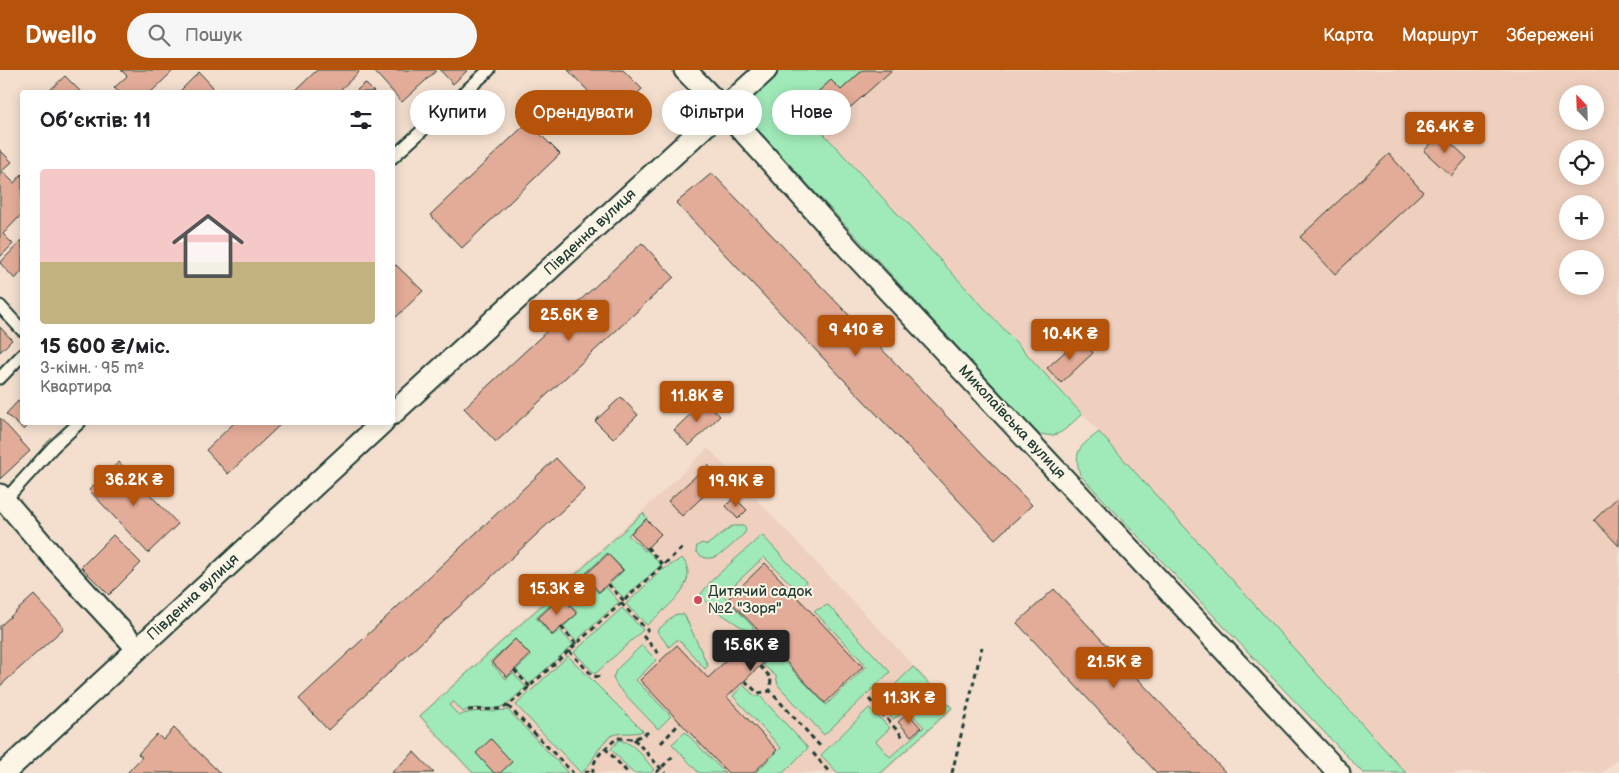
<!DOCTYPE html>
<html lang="uk">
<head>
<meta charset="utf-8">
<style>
	body { margin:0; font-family:"Balsamiq Sans",sans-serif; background:#f6f6f6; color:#202124; height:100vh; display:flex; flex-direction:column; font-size:19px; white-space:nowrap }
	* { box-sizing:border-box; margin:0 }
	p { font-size:16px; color:#757577 }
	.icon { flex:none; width:28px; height:28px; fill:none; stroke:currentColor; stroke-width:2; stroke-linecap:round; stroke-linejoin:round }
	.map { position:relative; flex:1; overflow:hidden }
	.details { position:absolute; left:20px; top:20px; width:375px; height:335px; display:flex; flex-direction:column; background:#fff; border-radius:5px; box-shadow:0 2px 12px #0003 }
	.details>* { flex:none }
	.top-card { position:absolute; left:410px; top:20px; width:475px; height:45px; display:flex; gap:10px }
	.needle { width:32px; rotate:337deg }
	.fabs { position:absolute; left:1559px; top:15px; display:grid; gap:10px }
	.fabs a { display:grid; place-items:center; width:45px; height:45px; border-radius:50%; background:#fff; box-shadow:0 2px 12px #0003; font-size:25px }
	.price { position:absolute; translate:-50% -42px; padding:0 11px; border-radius:5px; background:#b45309; color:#fff; font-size:16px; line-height:32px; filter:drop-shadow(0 1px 2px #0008) }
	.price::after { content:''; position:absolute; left:50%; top:30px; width:15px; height:11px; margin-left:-8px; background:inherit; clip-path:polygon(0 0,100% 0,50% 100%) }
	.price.on { background:#222; color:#fff }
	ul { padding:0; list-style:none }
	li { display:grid; align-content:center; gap:10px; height:265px; padding:0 20px }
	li+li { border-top:1px solid #e0e0e0 }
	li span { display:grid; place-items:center; height:155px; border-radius:5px; color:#555 }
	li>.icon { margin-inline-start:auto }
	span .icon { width:90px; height:90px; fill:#fffc; stroke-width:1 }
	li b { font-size:21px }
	h2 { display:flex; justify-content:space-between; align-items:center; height:60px; padding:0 20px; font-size:21px }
	.chip { padding:0 18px; border-radius:22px; background:#fff; box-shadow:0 2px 12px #0003; font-size:18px; line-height:45px }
	.chip.on { background:#b45309; color:#fff }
	header { display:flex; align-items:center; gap:30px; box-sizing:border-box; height:70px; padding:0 25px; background:#b45309; color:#fff }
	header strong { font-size:24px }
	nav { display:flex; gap:28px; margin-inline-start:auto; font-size:18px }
	.search { width:350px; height:45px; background:#f6f6f6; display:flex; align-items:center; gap:12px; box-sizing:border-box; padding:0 18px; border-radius:28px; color:#757577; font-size:19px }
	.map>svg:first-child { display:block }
	.built { fill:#efd0be; fill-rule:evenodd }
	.green { fill:#a0eab9; stroke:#609476 }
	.building { fill:#e3ac98; stroke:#1f3d34 }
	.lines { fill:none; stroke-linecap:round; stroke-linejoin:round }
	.lane-casing { stroke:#1f3d34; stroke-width:15 }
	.street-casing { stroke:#1f3d34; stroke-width:25 }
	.path { stroke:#1f3d34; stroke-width:3; stroke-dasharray:5 4; stroke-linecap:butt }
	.lane { stroke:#fcf5e5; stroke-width:11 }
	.street { stroke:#fcf5e5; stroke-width:21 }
	.poi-dot { fill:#d1495b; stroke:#fcf5e5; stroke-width:2 }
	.labels { text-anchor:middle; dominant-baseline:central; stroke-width:4; stroke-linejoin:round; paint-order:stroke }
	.street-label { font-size:15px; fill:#1f3d34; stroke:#fcf5e5 }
	.poi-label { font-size:15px; fill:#1f3d34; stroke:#fcf5e5; text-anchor:start }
</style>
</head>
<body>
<header>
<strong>Dwello</strong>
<div class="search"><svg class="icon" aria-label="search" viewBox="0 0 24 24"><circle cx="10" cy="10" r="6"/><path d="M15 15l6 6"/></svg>Пошук</div>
<nav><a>Карта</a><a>Маршрут</a><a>Збережені</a></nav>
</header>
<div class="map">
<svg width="1619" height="703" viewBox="0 0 1619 703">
	<rect width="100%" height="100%" fill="#f4dfce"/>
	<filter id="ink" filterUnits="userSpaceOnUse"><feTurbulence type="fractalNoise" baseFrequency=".02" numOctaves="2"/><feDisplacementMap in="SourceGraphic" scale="10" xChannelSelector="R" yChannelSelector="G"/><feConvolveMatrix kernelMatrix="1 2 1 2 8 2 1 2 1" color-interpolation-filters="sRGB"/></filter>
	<g filter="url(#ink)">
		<g class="built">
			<path d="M892 0H1619V688L1602 703H1406L1093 355 823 62ZM1568 24H1595V51H1568ZM1568 79H1595V106H1568ZM1568 134H1595V161H1568ZM1568 189H1595V216H1568Z"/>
			<path d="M708 378 954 638 884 703H471L418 646 656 428Z"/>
		</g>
		<g class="green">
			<path d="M773 0H863L841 20 831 10 800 38 1082 344C1066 358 1057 373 1035 361L744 45 741 37 742 28Z"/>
			<path d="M1099 362 1406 703H1363L1080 405C1073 379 1080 377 1099 362Z"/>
			<path d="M643 443 647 448 628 465 645 481 647 480 661 495 624 528 610 514 624 500 607 483 583 506 598 523 606 517 619 532 576 571 563 557 578 543 562 525 536 548 552 566 560 560 573 575 529 614 516 600 531 586 515 569 490 592 506 609 513 603 526 617C519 623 510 633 501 637 489 642 474 634 463 642L454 632 449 635 459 646C470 639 494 642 508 640L568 703H473L420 646Z"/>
			<path d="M732 456H744L746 460 744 464C732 474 711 501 696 481L697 476 702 473 707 475Z"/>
			<path d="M762 465 806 512 800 523 764 487 723 525 754 558 749 562C738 554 703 535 701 524L712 510Z"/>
			<path d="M682 488C703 513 663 540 647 555L626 534 661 501Z"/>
			<path d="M828 535 890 602 824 665 778 615 776 606 763 595 776 583 826 635 867 596 814 541Z"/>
			<path d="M622 538 643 560 595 604 574 582Z"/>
			<path d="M677 544H684L708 596 705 599 678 569 669 577 657 561 673 546Z"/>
			<path d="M642 575 656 590 636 610 671 646 658 659 618 617 613 608 616 600Z"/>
			<path d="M568 586 643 661C633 665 620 661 611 666 597 675 594 694 581 703L516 635Z"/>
			<path d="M913 597 952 638 881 703H838L821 685 869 638 890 658 876 671 890 687 924 657 908 640 893 649 877 632Z"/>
			<path d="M743 615 755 626H760L808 678 783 703H755L781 678 733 626Z"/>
			<path d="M685 662 725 703H699L672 674Z"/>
			<path d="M619 670C635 673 644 688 654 700L650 703H633L611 679Z"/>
		</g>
		<g class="building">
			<path d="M121 0H174L151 22H119L114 18 127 6Z"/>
			<path d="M317 0H357L359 2 341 19 345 22H294Z"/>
			<path d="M376 0H435L436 1 402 32 374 1Z"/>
			<path d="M440 0H468L453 14Z"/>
			<path d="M568 0H623L642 19 613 47Z"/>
			<path d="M863 0H892L823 62 800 38 831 10 841 20Z"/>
			<path d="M199 2 213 17 207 22H179Z"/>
			<path d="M65 6 81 22H48Z"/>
			<path d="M365 13 374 22H355Z"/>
			<path d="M528 52 560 84 462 178 430 145Z"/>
			<path d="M1440 63 1467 88 1451 106 1424 81Z"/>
			<path d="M0 80 12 92 2 101 14 113 22 104V144L3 164 13 174 0 187Z"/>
			<path d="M1389 84 1423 122 1335 204 1300 167Z"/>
			<path d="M712 103 1032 435 995 469 676 133Z"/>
			<path d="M22 170V201L15 209 0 193Z"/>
			<path d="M642 173 674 207 496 372 464 338Z"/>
			<path d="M396 195 423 221 392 251V198Z"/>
			<path d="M0 257 12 270 0 282Z"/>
			<path d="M1080 268 1093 283 1061 313 1047 298Z"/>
			<path d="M621 327 638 345 613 369 595 351Z"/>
			<path d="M705 330 720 346 689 376 674 360Z"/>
			<path d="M18 331 22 336V352H31L24 360 6 344Z"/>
			<path d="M0 348 30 381 0 409Z"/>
			<path d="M235 352H283L228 404 206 380Z"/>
			<path d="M556 388 585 419 328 660 299 629Z"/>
			<path d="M119 392 178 454 148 483 89 420Z"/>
			<path d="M708 395 721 410 682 446 668 431Z"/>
			<path d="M1619 426V476L1594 450Z"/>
			<path d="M734 427 747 440 738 449 726 436Z"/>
			<path d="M646 449 661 464 646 479 631 463Z"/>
			<path d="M113 465 141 493 109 525 81 497Z"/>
			<path d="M608 484 623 500 599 522 584 506Z"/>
			<path d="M765 493 863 597 825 633 776 581 727 627 777 680 753 703H728L640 610 677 575 708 608 758 560 728 529Z"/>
			<path d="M1054 519 1226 703H1157L1017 553Z"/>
			<path d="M34 525 64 558 0 616V556Z"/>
			<path d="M562 526 577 544 552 565 538 548Z"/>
			<path d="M515 569 530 585 507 607 492 592Z"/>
			<path d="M908 643 921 658 911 666 898 652Z"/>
			<path d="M174 658 220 703H127L142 687 138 684 157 664 163 670Z"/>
			<path d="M491 669 512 692 500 703H494L476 683Z"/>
			<path d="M414 682 434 703H391Z"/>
		</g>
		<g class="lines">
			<defs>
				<g id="lane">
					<path d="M392 88 489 0"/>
					<path d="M0 236 22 260"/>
					<path d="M0 308 22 285"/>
					<path d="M5 430 53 377 80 352"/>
				</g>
				<g id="street">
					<path d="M685 0 724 40 851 181 1339 703"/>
					<path d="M392 344 766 0"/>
					<path d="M0 425 54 488 137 578"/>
					<path d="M4 703 383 352"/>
				</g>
			</defs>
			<use href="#lane" class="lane-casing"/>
			<use href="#street" class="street-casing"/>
			<g class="path">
				<path d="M647 477 663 495"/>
				<path d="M608 514 624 531"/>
				<path d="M621 533 648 561"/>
				<path d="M561 557 576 574"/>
				<path d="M643 566 661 586"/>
				<path d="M569 581 593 606 601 607"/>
				<path d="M760 596 771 608 770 621"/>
				<path d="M514 600 530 617"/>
				<path d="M745 611 758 623 770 621 820 676"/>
				<path d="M869 629 903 667"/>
				<path d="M508 636 573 703"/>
				<path d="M468 640 498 639 508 636 683 477"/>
				<path d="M634 669 665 703"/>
				<path d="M661 673 680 653"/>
				<path d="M605 678 628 703"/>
				<path d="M813 683 830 703"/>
				<path d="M585 703 592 699"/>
				<path d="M593 703C591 688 607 677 617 668L634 669 651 661"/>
				<path d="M656 703 673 686"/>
				<path d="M952 703 982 577"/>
			</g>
			<use href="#lane" class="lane"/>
			<use href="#street" class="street"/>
		</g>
	</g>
	<circle class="poi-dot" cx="698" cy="530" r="5"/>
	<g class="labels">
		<g class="street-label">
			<text transform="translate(590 162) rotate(-43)">Південна вулиця</text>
			<text transform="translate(1012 352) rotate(47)">Миколаївська вулиця</text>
			<text transform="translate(193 527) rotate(-43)">Південна вулиця</text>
		</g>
		<g class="poi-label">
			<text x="708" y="521">Дитячий садок<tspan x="708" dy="17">№2 "Зоря"</tspan></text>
		</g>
	</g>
</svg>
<div class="fabs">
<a><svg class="needle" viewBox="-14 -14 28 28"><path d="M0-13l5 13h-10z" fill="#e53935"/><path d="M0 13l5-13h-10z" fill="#757577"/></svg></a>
<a><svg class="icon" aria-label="locate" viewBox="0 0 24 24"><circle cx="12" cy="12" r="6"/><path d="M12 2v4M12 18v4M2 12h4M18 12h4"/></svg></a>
<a>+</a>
<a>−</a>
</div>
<b class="price" style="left:1445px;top:84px">26.4K ₴</b>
<b class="price" style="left:569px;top:272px">25.6K ₴</b>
<b class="price" style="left:856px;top:287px">9 410 ₴</b>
<b class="price" style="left:1070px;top:291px">10.4K ₴</b>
<b class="price" style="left:697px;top:353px">11.8K ₴</b>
<b class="price" style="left:134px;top:437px">36.2K ₴</b>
<b class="price" style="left:736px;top:438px">19.9K ₴</b>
<b class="price" style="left:557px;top:546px">15.3K ₴</b>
<b class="price on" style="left:751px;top:602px">15.6K ₴</b>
<b class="price" style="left:1114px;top:619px">21.5K ₴</b>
<b class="price" style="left:909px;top:655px">11.3K ₴</b>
<div class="top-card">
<a class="chip">Купити</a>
<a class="chip on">Орендувати</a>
<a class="chip">Фільтри</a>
<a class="chip">Нове</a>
</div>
<section class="details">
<h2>Об’єктів: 11<svg class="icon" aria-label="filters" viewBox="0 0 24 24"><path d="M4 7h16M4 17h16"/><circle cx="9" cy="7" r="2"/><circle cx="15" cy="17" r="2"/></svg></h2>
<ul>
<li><span style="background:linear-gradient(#f6c9c9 60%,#c2b280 0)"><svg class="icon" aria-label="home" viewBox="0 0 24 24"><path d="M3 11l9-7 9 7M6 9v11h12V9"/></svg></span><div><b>15 600 ₴/міс.</b><p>3-кімн. · 95 m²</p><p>Квартира</p></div></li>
</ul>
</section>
</div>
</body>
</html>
